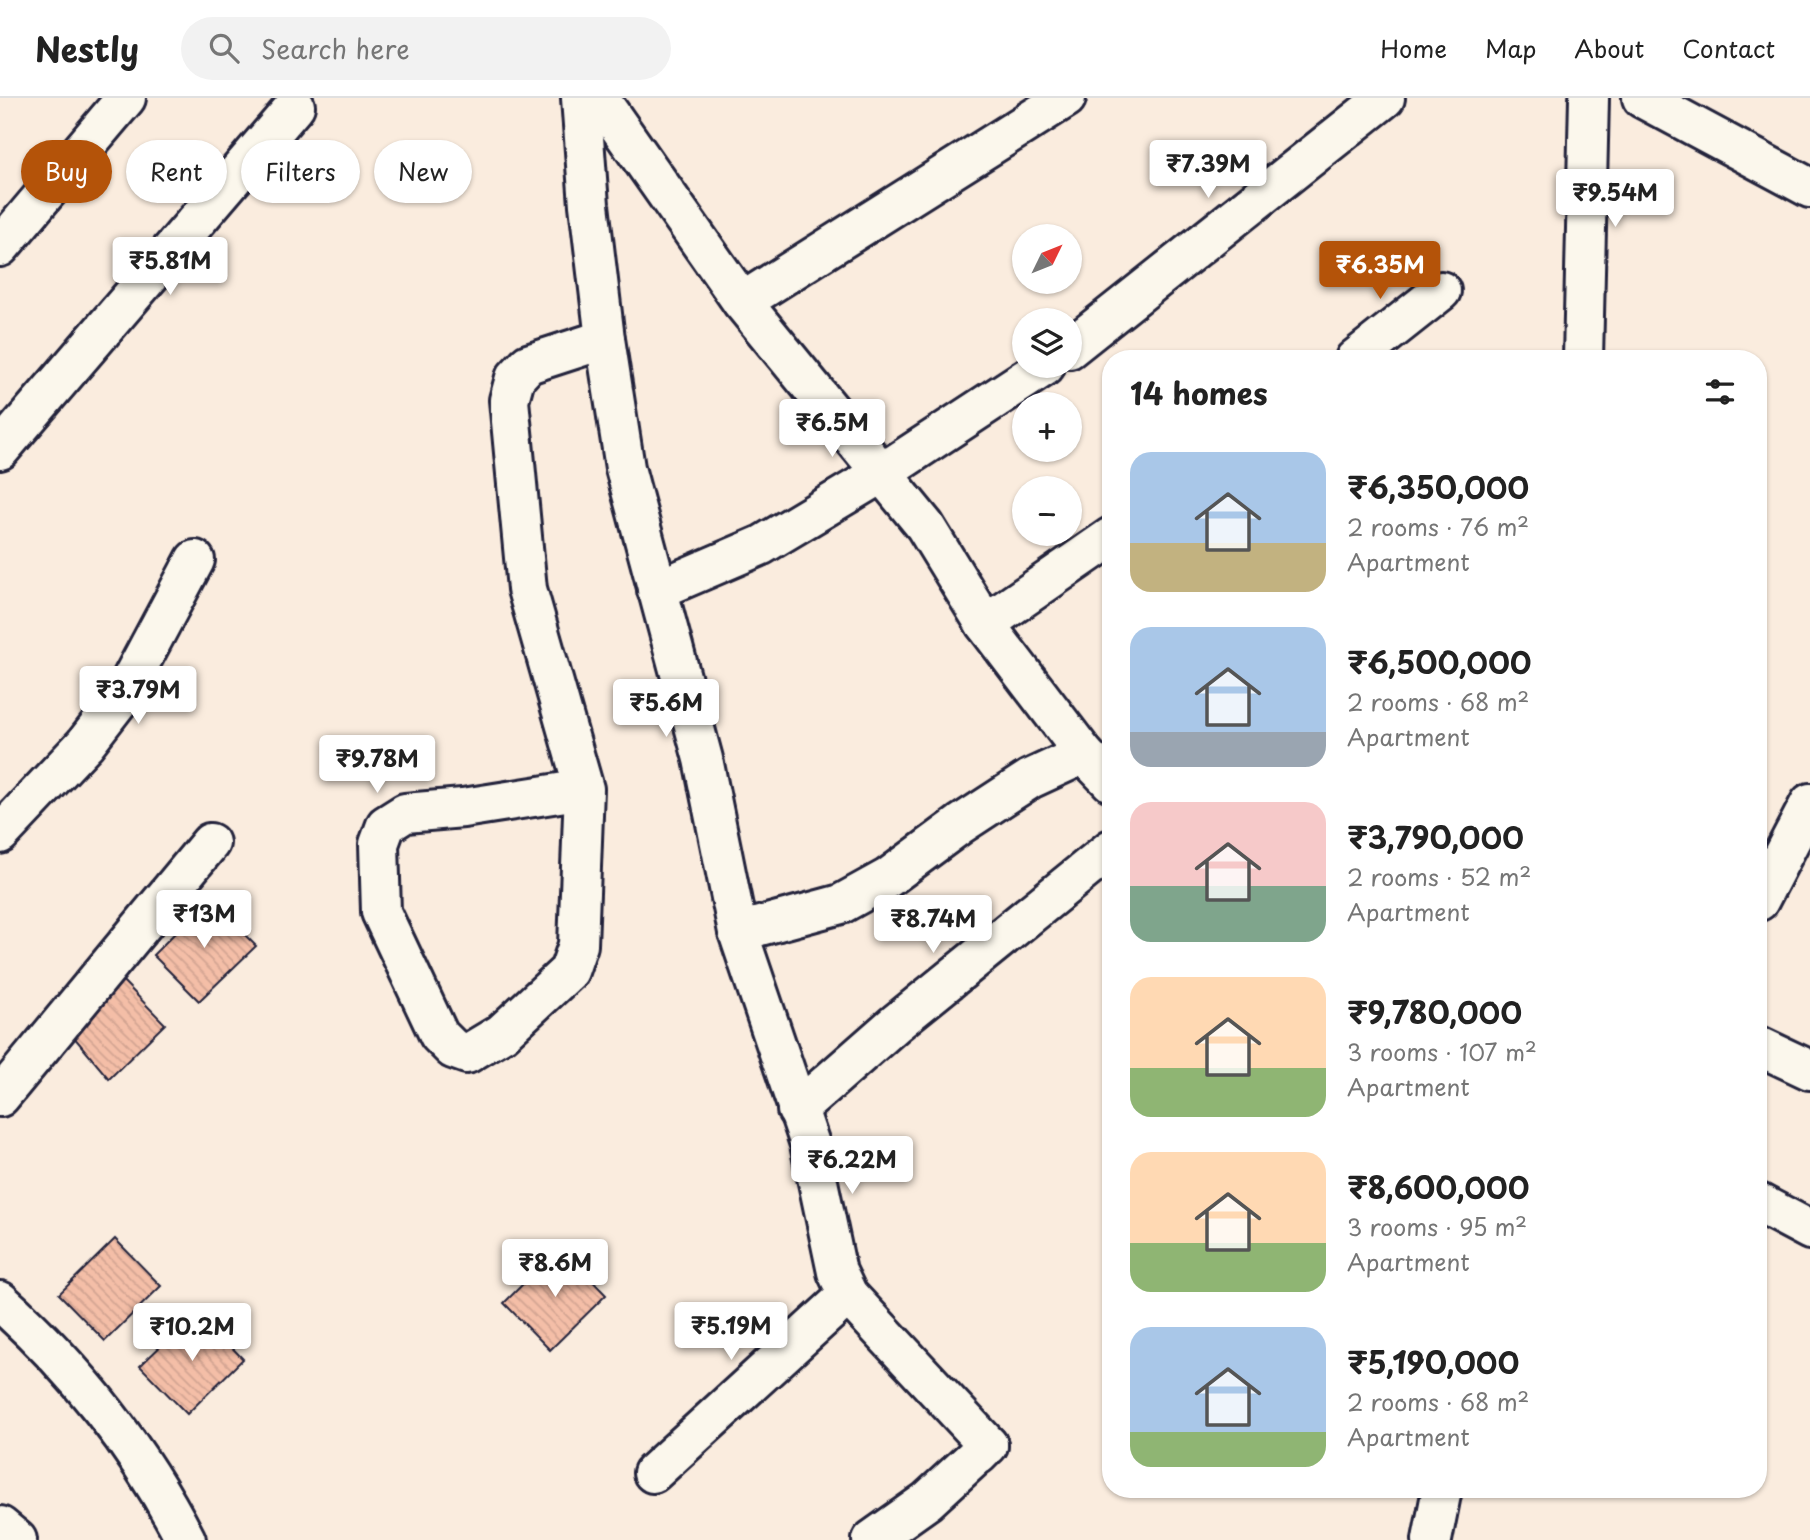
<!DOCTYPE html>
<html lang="en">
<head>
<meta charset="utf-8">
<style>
	body { margin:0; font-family:"Playpen Sans",sans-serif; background:#f2f2f2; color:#222; height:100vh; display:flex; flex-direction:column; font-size:26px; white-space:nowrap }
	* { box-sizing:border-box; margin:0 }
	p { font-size:23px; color:#767676 }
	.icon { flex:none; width:38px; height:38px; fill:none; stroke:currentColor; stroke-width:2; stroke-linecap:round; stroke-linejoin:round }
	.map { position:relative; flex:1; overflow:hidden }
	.side { position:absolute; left:1102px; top:252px; width:665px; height:1148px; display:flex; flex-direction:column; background:#fff; border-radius:28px; box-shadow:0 2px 5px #0004 }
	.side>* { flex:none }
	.banner { position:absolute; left:21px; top:42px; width:665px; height:63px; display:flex; gap:14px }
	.needle { width:46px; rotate:47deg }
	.fabs { position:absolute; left:1012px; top:126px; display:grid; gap:14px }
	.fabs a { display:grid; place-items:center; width:70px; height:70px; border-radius:50%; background:#fff; box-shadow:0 2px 5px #0004; font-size:35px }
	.price { position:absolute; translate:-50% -60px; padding:0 16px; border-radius:7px; background:#fff; color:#222; font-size:23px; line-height:46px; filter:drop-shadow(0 2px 4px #0008) }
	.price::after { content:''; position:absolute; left:50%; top:42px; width:21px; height:16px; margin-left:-10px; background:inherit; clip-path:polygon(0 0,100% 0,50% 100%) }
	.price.on { background:#b45309; color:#fff }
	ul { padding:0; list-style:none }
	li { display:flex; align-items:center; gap:21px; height:175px; padding:0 28px }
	li span { display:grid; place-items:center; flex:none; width:196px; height:140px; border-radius:21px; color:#555 }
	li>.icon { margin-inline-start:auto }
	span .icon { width:84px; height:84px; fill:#fffc; stroke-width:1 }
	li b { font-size:30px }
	h2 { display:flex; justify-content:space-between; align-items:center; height:84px; padding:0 28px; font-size:30px }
	.tag { padding:0 24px; border-radius:32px; background:#fff; box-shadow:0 2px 5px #0004; font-size:24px; line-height:63px }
	.tag.on { background:#b45309; color:#fff }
	header { display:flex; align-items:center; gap:42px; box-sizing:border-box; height:98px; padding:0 35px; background:#fff; border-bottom:2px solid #e0e0e0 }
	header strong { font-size:33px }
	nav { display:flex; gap:38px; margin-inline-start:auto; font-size:24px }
	.search { width:490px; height:63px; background:#f2f2f2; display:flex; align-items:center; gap:18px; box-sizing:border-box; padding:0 24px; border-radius:38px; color:#767676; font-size:26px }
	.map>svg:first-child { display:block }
	.building { fill:url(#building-back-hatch); stroke:#22223b; stroke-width:2 }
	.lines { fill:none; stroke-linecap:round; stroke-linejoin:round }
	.minor-casing { stroke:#22223b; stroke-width:44 }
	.minor { stroke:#fbf7ec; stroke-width:38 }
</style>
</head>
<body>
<header>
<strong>Nestly</strong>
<div class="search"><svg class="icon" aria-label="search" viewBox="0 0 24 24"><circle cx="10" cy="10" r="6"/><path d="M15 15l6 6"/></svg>Search here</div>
<nav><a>Home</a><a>Map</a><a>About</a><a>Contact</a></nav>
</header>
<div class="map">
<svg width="1810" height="1442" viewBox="0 0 1810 1442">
	<defs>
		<pattern id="building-back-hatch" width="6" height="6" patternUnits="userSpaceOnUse" patternTransform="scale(1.75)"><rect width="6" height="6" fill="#f4bea7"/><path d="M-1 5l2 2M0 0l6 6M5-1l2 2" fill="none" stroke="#d1a391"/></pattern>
	</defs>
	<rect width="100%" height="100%" fill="#faecde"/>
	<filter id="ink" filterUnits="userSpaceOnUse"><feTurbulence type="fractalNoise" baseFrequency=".0143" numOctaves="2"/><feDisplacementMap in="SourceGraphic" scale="14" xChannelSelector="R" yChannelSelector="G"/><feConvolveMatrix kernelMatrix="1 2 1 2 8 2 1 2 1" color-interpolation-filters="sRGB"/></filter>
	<g filter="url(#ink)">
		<g class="building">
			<path d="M209 801 256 848 199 903 153 857Z"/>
			<path d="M118 878 165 926 109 981 73 938Z"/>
			<path d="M115 1141 161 1188 105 1243 59 1196Z"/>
			<path d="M560 1149 606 1197 550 1252 504 1205Z"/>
			<path d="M197 1213 243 1261 187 1316 140 1268Z"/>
		</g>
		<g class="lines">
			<defs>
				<g id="minor">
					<path d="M581 0 589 107 605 241 625 370 703 661 738 834 841 806 888 780 961 726 1030 681 1084 656"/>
					<path d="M599 0 742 204 925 428 985 526 1084 656 1111 684"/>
					<path d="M1642 0 1810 90"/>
					<path d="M0 149 126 0"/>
					<path d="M742 204 1066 0"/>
					<path d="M1069 251 1385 0"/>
					<path d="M1355 261 1441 193"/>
					<path d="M1583 261 1589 0"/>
					<path d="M0 352 295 8"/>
					<path d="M657 492 762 447 882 375 1045 268"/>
					<path d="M985 526 1111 439"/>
					<path d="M584 691 578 847 569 873 502 935 467 956 453 951 439 937 381 814 379 746 386 727 405 715 463 710 584 691 527 491 509 302 515 280 528 266 605 241"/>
					<path d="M0 736 85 646 123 597 195 462"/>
					<path d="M1759 803 1810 705"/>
					<path d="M738 834 810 1046 837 1174 848 1197 988 1347"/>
					<path d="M1759 948 1810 972"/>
					<path d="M0 999 210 745"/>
					<path d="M797 1012 895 926 1111 751"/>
					<path d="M1759 1105 1810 1132"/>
					<path d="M0 1203C77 1272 139 1350 186 1442"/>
					<path d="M653 1375 848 1197"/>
					<path d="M0 1428 17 1442"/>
					<path d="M872 1442 927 1403 988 1347 978 1357"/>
					<path d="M1432 1442 1442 1391"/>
				</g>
			</defs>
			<use href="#minor" class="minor-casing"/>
			<use href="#minor" class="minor"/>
		</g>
	</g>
</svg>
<div class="fabs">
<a><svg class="needle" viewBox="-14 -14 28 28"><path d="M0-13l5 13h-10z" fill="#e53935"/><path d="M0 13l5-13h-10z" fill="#767676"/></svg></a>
<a><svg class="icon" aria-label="layers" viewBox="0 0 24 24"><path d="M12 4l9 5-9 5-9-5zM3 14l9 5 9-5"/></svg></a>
<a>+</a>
<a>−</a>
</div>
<b class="price" style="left:1208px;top:102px">₹7.39M</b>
<b class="price" style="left:1615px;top:131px">₹9.54M</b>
<b class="price" style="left:170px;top:199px">₹5.81M</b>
<b class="price on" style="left:1380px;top:203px">₹6.35M</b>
<b class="price" style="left:832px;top:361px">₹6.5M</b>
<b class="price" style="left:138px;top:628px">₹3.79M</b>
<b class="price" style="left:666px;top:641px">₹5.6M</b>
<b class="price" style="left:377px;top:697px">₹9.78M</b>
<b class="price" style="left:204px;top:852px">₹13M</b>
<b class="price" style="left:933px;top:857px">₹8.74M</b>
<b class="price" style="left:852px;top:1098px">₹6.22M</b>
<b class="price" style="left:555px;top:1201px">₹8.6M</b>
<b class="price" style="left:731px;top:1264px">₹5.19M</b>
<b class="price" style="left:192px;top:1265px">₹10.2M</b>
<div class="banner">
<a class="tag on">Buy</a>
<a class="tag">Rent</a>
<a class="tag">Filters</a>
<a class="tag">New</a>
</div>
<section class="side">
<h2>14 homes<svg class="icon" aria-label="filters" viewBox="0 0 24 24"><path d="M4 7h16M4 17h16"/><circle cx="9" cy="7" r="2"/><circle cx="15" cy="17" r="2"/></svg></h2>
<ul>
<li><span style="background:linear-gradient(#a9c7e8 65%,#c2b280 0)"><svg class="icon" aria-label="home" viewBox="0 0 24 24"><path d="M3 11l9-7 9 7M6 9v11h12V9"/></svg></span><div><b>₹6,350,000</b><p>2 rooms · 76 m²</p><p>Apartment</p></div></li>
<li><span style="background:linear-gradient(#a9c7e8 75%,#9aa5b1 0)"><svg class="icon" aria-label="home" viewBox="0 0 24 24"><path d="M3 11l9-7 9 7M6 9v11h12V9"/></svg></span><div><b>₹6,500,000</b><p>2 rooms · 68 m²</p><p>Apartment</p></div></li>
<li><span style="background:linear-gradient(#f6c9c9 60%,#7fa58c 0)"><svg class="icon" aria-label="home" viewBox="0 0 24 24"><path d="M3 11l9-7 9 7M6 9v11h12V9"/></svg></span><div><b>₹3,790,000</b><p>2 rooms · 52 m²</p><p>Apartment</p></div></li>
<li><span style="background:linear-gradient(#ffd9b3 65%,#8fb573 0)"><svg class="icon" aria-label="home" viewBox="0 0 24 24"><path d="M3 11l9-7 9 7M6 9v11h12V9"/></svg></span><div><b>₹9,780,000</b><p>3 rooms · 107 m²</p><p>Apartment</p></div></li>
<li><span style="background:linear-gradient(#ffd9b3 65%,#8fb573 0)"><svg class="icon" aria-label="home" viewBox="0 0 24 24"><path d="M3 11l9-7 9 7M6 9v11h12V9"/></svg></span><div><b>₹8,600,000</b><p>3 rooms · 95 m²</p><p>Apartment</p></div></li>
<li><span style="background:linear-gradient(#a9c7e8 75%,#8fb573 0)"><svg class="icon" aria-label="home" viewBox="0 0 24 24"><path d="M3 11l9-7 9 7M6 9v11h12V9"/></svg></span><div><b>₹5,190,000</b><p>2 rooms · 68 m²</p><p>Apartment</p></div></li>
</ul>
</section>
</div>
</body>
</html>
